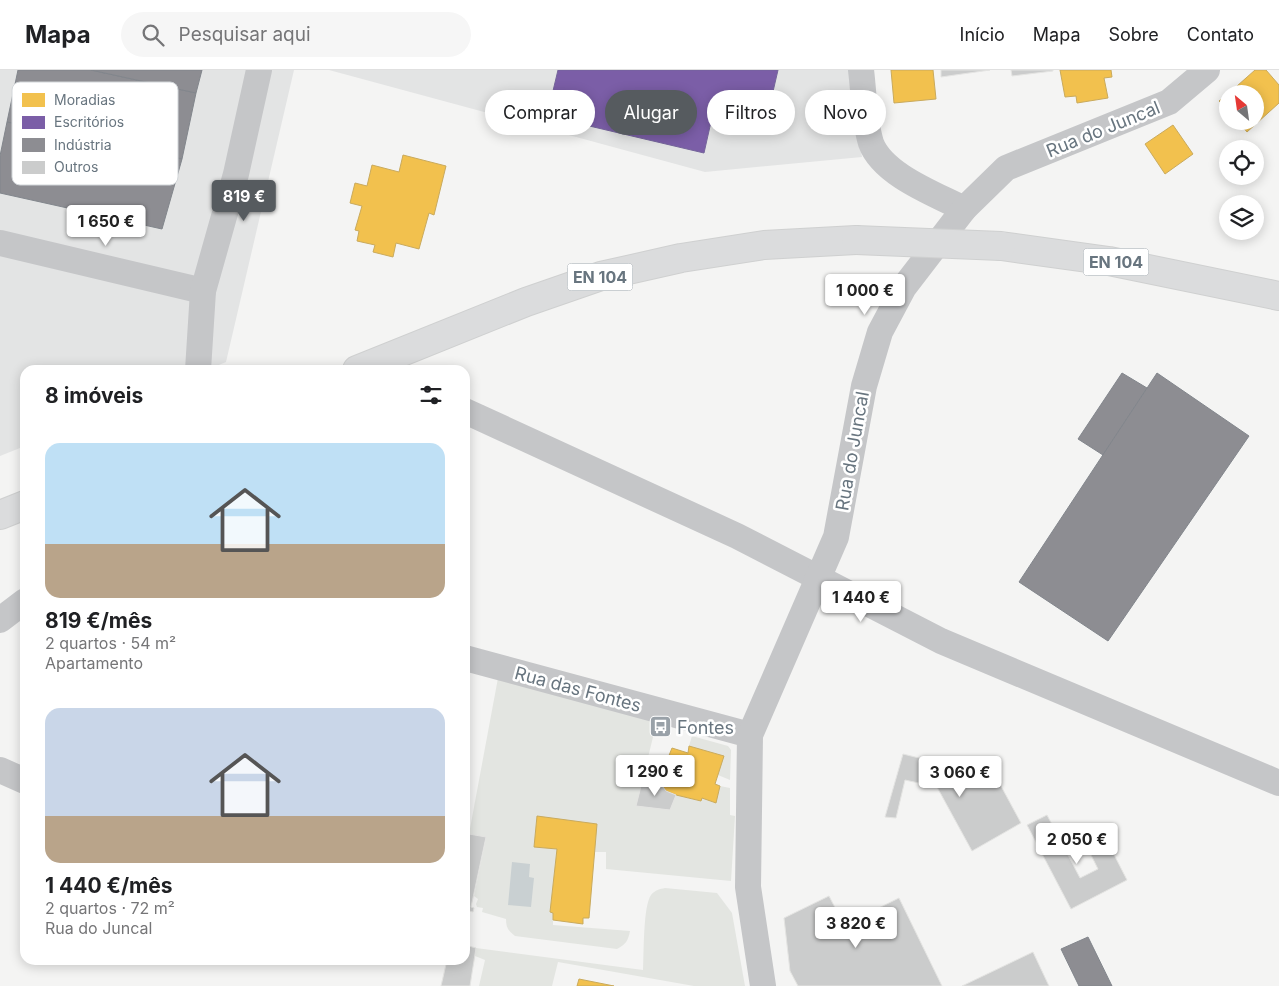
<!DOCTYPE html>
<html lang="pt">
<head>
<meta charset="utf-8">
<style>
	body { margin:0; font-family:Inter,sans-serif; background:#f6f6f6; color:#202124; height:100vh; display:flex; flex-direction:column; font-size:19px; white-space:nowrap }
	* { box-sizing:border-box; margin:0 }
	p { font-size:16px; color:#757577 }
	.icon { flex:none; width:28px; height:28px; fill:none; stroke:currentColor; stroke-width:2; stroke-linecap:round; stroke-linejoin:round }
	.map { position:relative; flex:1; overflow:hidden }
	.side { position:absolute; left:20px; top:295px; width:450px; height:600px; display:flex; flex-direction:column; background:#fff; border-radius:15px; box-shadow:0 2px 12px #0003 }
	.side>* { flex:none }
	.guide { position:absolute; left:485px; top:20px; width:475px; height:45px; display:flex; gap:10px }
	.needle { width:32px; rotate:331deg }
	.buttons { position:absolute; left:1219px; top:15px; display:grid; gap:10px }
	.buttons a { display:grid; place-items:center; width:45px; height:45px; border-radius:50%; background:#fff; box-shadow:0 2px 12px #0003; font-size:25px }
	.price { position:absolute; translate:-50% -42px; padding:0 11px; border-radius:5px; background:#fff; color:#222; font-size:16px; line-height:32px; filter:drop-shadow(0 1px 2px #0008) }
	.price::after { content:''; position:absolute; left:50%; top:30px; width:15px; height:11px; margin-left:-8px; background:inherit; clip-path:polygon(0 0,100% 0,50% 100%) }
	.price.current { background:#565b5f; color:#fff }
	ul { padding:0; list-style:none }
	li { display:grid; align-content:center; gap:10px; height:265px; padding:0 25px }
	li span { display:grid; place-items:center; height:155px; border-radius:15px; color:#555 }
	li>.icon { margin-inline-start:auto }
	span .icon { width:90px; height:90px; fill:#fffc; stroke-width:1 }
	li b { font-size:21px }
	h2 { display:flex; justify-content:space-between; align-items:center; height:60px; padding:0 25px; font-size:21px }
	.pill { padding:0 18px; border-radius:22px; background:#fff; box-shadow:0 2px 12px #0003; font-size:18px; line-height:45px }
	.pill.current { background:#565b5f; color:#fff }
	header { display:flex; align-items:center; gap:30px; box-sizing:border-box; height:70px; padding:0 25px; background:#fff; border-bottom:1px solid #e0e0e0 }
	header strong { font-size:24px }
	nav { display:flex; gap:28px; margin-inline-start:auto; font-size:18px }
	.search { width:350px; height:45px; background:#f6f6f6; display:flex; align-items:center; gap:12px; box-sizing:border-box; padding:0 18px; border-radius:28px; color:#757577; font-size:19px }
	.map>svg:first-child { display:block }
	.built { fill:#e3e4e4 }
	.green { fill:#e3e5e1 }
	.water { fill:#c9d0d2 }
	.homes { fill:#f2c14e; stroke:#c9aa5d }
	.offices { fill:#7b5ea7; stroke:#75659b }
	.industry { fill:#8d8d92; stroke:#82868c }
	.building { fill:#cbcccc; stroke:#e4e4e2 }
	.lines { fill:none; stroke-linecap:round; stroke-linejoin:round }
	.major-casing { stroke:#cfd0d0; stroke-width:30 }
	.minor { stroke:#c5c6c8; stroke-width:26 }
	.major { stroke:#dbdcdd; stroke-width:28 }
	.major-bridge-casing { stroke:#cfd0d0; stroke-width:30; stroke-linecap:butt }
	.major-bridge { stroke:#dbdcdd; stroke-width:28 }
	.labels { text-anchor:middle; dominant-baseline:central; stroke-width:5; stroke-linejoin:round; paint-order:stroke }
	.shield { fill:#fff; stroke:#959ea5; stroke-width:1 }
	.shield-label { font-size:16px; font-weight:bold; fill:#68757f }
	.street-label { font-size:18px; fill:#68757f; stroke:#fff }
	.poi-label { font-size:18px; fill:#68757f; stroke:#fff; text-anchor:start }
	.key { fill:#fff; stroke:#d2d6d9; stroke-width:1 }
	.key-label { font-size:14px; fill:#68757f }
</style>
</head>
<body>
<header>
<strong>Mapa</strong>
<div class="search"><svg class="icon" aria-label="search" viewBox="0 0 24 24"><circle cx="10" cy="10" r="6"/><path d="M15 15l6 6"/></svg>Pesquisar aqui</div>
<nav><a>Início</a><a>Mapa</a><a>Sobre</a><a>Contato</a></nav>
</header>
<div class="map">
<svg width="1279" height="916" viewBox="0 0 1279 916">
	<rect width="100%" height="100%" fill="#f4f4f3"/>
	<g class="built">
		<path d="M0 0H294L226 292 207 300H25V376L0 386Z"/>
		<path d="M329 0H849L862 87 705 102Z"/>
	</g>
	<g class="green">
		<path d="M498 608 657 651 636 736 670 740 676 725 700 731 702 728 715 733 720 716 730 718V745L735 746 731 811 606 799V782H594L597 754 537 747 534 777 557 779 550 842 553 843V855L630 861C628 871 626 874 617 879L515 866C508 861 506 857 506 849L482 842 483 838 477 837 476 834 478 829 474 826 486 768 469 764Z"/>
		<path d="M692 666 728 676 731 680 730 710 718 705 723 686 689 676Z"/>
		<path d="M665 818 717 823 732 843 745 916H694L558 892 552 916H479L485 890 475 886 476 878 643 900C644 884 643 836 651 825 655 820 660 819 665 818Z"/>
	</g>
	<path class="water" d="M512 792 530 794 529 807 534 808 531 837 508 835Z"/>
	<g class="homes">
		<path d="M891 0H933L936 29 894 33Z"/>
		<path d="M1060 0H1111L1112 7 1104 8 1108 28 1077 33 1076 26 1065 27Z"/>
		<path d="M1255 0H1266L1279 15V33L1247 62 1238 51H1255V24H1228Z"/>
		<path d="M1228 24V40L1219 31Z"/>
		<path d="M1173 55 1193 84 1165 104 1145 74Z"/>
		<path d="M403 85 446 96 434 145 429 143 419 179 396 173 393 187 373 182 375 175 357 171 359 161 355 160 362 136 350 133 355 113 367 116 372 95 399 102Z"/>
		<path d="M689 676 724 686 715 714 720 716 716 733 702 728 701 731 676 725 666 721 663 717 670 694 666 693 672 678 688 683Z"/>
		<path d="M537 746 597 754 589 848H583V854L553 850V843L550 842 557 779 534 777Z"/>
		<path d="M579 909 614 916H577Z"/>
	</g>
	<path class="offices" d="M558 0H778L765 56 713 43 704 83 547 46Z"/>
	<g class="industry">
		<path d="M18 0H91L196 23 182 89 7 52Z"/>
		<path d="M91 0H202L196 23Z"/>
		<path d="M7 52 182 89 162 159 0 123V86Z"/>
		<path d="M1122 303 1147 318 1103 385 1078 369Z"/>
		<path d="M1157 303 1249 366 1108 571 1019 512Z"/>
		<path d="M1088 867 1112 916H1079L1061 879Z"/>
	</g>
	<g class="building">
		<path d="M941 0H990L941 7Z"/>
		<path d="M1011 0H1053V1L1012 6Z"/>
		<path d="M903 684 972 701 1001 716 1021 753 972 781 937 717 905 710 896 748 885 747Z"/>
		<path d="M642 712 663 717 666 721 676 725 670 740 636 736Z"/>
		<path d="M1047 745 1080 808 1098 799 1088 779 1106 769 1127 810 1071 839 1027 755Z"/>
		<path d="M469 764 486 767 471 837 474 838 473 842 465 840V782Z"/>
		<path d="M829 826 844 855 899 828 942 916H798L790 901 784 848Z"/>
		<path d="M465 875 476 878 470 916H441L447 890H465Z"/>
		<path d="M1033 882 1049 916H962Z"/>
	</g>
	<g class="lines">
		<defs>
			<g id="major">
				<path d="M1001 176 1109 191 1279 226"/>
				<path d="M357 300 526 232 601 206 681 188 764 175 856 170"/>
				<path d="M0 445 25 435"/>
			</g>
		</defs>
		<use href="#major" class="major-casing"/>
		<g class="minor">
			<path d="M861 0C864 24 864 50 871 73 883 105 935 124 964 139"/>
			<path d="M0 173 203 221"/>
			<path d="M198 300 203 221 236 104 259 0"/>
			<path d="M465 341 737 466 941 571 1279 713"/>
			<path d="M0 550 25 531"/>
			<path d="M465 588 750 665"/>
			<path d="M0 700 25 711"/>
			<path d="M763 916 748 817 750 665 836 467 864 316 880 262 904 217 964 139 1006 98 1169 32 1207 0"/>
		</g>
		<use href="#major" class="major"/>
		<defs>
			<path id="major-bridge" d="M856 170 1001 176"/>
		</defs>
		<use href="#major-bridge" class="major-bridge-casing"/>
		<use href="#major-bridge" class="major-bridge"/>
	</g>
	<defs>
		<symbol id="bus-square" viewBox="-11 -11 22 22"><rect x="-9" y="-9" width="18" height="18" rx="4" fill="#99a1a8" stroke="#fff"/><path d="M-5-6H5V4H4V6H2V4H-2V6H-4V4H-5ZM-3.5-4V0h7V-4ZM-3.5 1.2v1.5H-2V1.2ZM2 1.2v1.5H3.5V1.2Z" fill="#fff"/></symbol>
	</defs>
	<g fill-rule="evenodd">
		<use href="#bus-square" x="648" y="644" width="25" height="25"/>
	</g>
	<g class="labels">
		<g class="shield">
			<rect x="1083.5" y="178.5" width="65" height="27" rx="4"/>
			<rect x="567.5" y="193.5" width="65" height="27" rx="4"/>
		</g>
		<g class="shield-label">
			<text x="1116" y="192">EN 104</text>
			<text x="600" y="207">EN 104</text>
		</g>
		<g class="street-label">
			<text transform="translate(1103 59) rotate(-22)">Rua do Juncal</text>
			<text transform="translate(852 381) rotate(-80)">Rua do Juncal</text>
			<text transform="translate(578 619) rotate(15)">Rua das Fontes</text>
		</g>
		<g class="poi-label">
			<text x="677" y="657">Fontes</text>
		</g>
	</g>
	<rect x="12" y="12" width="166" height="103" rx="8" class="key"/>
	<rect x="22" y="23" width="23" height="14" fill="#f2c14e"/>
	<rect x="22" y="46" width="23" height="13" fill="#7b5ea7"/>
	<rect x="22" y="68" width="23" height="14" fill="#8d8d92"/>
	<rect x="22" y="91" width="23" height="13" fill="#cbcccc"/>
	<g class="key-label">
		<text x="54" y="35">Moradias</text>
		<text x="54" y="57">Escritórios</text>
		<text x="54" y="80">Indústria</text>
		<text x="54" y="102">Outros</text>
	</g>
</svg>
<div class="buttons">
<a><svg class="needle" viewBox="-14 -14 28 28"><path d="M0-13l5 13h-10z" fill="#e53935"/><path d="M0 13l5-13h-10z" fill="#757577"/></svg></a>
<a><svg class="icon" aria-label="locate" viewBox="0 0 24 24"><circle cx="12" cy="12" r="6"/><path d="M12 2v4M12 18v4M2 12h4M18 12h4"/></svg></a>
<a><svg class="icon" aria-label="layers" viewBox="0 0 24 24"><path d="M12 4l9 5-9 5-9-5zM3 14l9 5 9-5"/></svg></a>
</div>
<b class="price current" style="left:244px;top:152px">819 €</b>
<b class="price" style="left:106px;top:177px">1 650 €</b>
<b class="price" style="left:865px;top:246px">1 000 €</b>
<b class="price" style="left:861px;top:553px">1 440 €</b>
<b class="price" style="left:655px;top:727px">1 290 €</b>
<b class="price" style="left:960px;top:728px">3 060 €</b>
<b class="price" style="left:1077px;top:795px">2 050 €</b>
<b class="price" style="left:856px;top:879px">3 820 €</b>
<div class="guide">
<a class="pill">Comprar</a>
<a class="pill current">Alugar</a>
<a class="pill">Filtros</a>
<a class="pill">Novo</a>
</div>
<section class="side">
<h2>8 imóveis<svg class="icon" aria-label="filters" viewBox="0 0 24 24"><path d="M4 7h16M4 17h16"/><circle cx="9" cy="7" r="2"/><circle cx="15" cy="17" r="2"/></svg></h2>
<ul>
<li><span style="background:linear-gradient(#bfe0f5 65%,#b9a48a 0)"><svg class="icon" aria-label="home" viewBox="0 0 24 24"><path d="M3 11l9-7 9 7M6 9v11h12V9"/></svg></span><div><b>819 €/mês</b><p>2 quartos · 54 m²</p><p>Apartamento</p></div></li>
<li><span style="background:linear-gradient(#c9d6e8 70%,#b9a48a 0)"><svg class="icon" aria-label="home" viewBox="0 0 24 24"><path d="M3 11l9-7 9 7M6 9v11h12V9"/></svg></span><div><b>1 440 €/mês</b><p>2 quartos · 72 m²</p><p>Rua do Juncal</p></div></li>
</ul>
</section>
</div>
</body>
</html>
